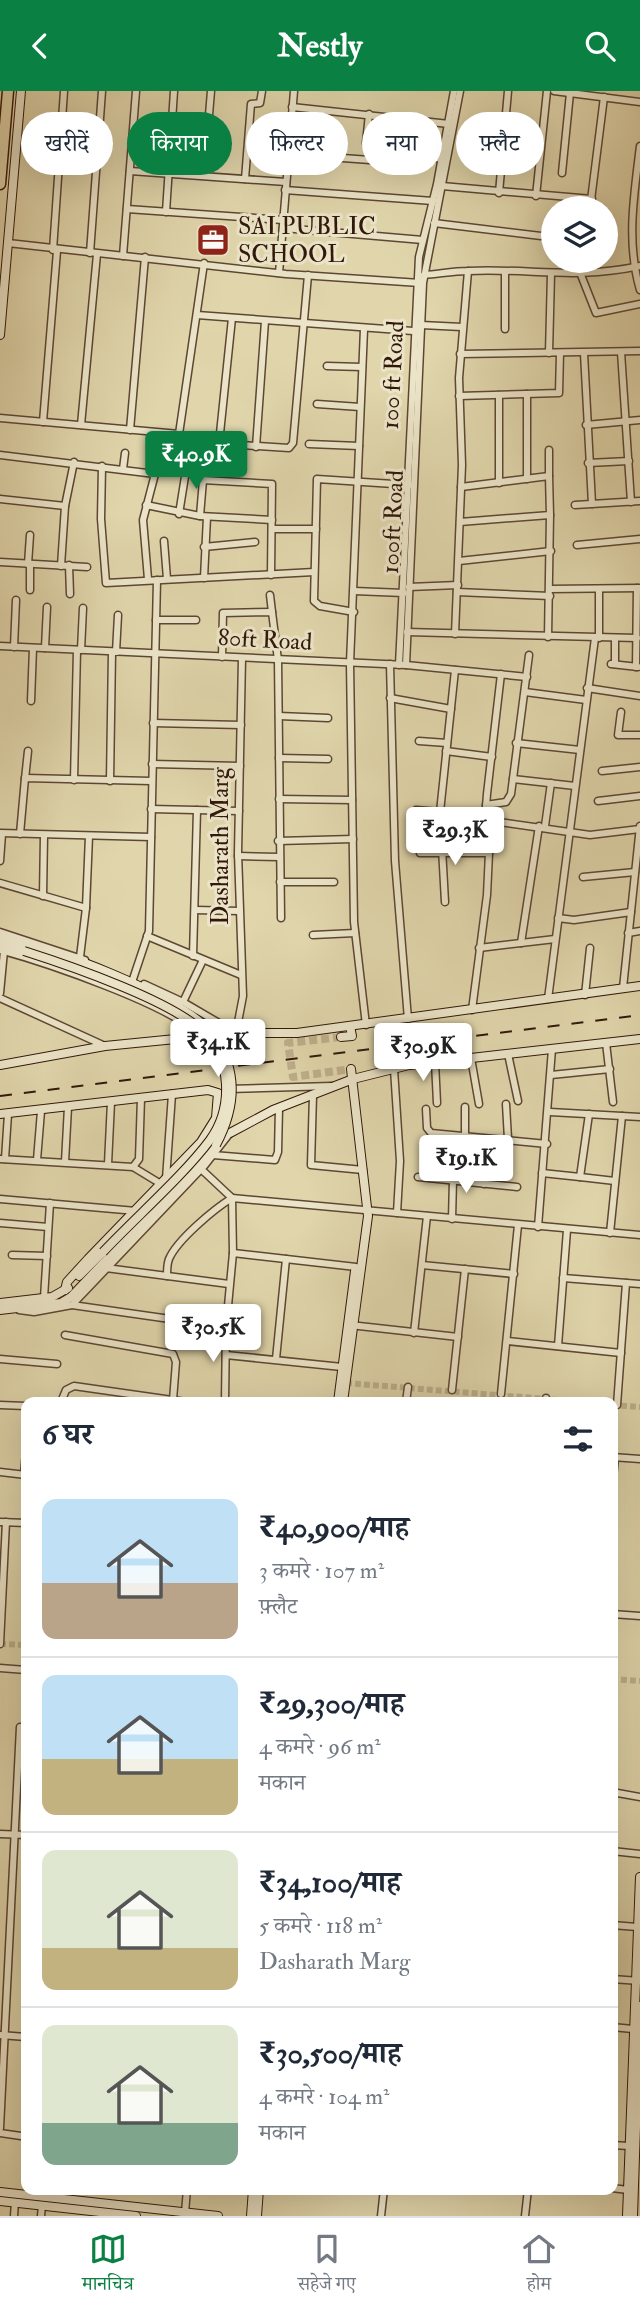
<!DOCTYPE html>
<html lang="hi">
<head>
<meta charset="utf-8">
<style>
	body { margin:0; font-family:"IM FELL Double Pica","Noto Serif Devanagari",serif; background:#f2f2f3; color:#1f2937; height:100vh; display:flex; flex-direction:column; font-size:26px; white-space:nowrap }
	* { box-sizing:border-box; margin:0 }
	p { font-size:23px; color:#747a83 }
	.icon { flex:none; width:38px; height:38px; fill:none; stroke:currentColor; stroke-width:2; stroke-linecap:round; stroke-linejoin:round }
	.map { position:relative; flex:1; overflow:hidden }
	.details { position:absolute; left:21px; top:1306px; width:597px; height:798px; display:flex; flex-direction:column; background:#fff; border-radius:14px; box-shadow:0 7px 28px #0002 }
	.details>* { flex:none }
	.guide { position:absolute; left:21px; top:21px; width:598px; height:63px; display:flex; gap:14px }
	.buttons { position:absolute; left:541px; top:105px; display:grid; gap:14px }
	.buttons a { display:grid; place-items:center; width:77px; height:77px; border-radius:50%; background:#fff; box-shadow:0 7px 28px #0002; font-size:35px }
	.price { position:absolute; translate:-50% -60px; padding:0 16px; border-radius:7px; background:#fff; color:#222; font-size:23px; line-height:46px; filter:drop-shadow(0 2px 4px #0008) }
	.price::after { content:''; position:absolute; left:50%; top:42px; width:21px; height:16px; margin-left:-10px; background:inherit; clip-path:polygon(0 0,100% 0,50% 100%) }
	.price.selected { background:#0b8043; color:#fff }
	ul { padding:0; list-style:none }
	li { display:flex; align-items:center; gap:21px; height:175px; padding:0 21px }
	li+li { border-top:2px solid #e0e1e3 }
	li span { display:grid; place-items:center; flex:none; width:196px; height:140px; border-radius:14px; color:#555 }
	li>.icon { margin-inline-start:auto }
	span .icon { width:84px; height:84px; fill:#fffc; stroke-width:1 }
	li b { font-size:30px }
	h2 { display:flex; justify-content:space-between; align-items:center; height:84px; padding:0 21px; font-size:30px }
	.tag { padding:0 24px; border-radius:32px; background:#fff; box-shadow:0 7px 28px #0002; font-size:24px; line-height:63px }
	.tag.selected { background:#0b8043; color:#fff }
	header { display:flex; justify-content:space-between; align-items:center; height:91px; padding:0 21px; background:#0b8043; color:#fff; font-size:32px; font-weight:700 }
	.tab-bar { display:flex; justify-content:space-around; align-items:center; height:98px; border-top:2px solid #e0e1e3; background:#fff; font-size:19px; color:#747a83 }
	.tab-bar a { display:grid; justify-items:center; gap:4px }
	.tab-bar .selected { color:#0b8043 }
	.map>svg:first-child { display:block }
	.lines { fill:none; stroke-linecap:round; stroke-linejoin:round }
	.street-tunnel { stroke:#bdaf8b; stroke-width:6; stroke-dasharray:6 3; stroke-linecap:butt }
	.secondary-tunnel { stroke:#bdaf8b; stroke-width:8; stroke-dasharray:8 4; stroke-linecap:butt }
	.street-casing { stroke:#5d4733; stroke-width:9 }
	.secondary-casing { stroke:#31180b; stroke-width:10 }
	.highway-casing { stroke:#31180b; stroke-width:13 }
	.street { stroke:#ebe4c8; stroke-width:6 }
	.secondary { stroke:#ebe4c8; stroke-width:8 }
	.highway { stroke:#e0d5ab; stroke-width:10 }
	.rail { stroke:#31180b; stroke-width:2; stroke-dasharray:12 12; stroke-linecap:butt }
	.secondary-bridge-casing { stroke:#31180b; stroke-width:10; stroke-linecap:butt }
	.secondary-bridge { stroke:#ebe4c8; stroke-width:8 }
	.labels { text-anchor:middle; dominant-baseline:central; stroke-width:6; stroke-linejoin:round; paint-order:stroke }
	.poi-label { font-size:24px; fill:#31180b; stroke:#ebe4c8; text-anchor:start }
	.street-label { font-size:24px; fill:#31180b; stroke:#ebe4c8 }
</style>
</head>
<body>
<header><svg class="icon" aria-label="back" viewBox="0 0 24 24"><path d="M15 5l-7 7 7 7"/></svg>Nestly<svg class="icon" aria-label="search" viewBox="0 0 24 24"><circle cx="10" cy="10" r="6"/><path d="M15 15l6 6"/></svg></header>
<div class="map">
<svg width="640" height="2125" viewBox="0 0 640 2125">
	<rect width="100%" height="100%" fill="#e0d5ab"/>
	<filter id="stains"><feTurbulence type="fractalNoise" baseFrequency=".00286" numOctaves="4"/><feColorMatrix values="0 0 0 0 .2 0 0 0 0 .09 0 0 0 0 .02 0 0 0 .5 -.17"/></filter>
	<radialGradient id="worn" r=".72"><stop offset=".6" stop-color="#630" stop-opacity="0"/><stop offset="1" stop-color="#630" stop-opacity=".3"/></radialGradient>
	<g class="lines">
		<g class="street-tunnel">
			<path d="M346 1292 584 1311"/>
			<path d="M612 1314 640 1316"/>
			<path d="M0 1553 26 1554"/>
			<path d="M612 1588 640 1590"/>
		</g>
		<path class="secondary-tunnel" d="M341 946 288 952 293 986 351 978"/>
		<defs>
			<g id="street">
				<path d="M554 0 640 11"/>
				<path d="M292 16 449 33"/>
				<path d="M366 52 369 23"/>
				<path d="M640 55C634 105 626 150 640 199"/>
				<path d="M288 63 370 69 442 67"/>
				<path d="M328 67 331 42"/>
				<path d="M398 68 399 27"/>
				<path d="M130 80 286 91"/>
				<path d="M562 82 570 2"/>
				<path d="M204 84 211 0"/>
				<path d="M245 88 251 13 260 12 262 0"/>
				<path d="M442 95 592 108"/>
				<path d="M285 99 433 110"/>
				<path d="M499 102 508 0"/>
				<path d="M536 105 547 0"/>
				<path d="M590 117 604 6"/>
				<path d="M127 118 283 129"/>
				<path d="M166 121 174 0"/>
				<path d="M434 132 541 145 553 142"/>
				<path d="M283 137 423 149"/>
				<path d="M8 152 286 183 420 192"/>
				<path d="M53 159 64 0"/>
				<path d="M90 162 102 0"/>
				<path d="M123 165 136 0"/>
				<path d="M583 170 581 184 596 222 640 213"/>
				<path d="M279 182 294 0"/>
				<path d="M424 184C439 183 453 180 468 180 531 177 575 189 640 175"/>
				<path d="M197 224 413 240"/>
				<path d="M421 234 462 236"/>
				<path d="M364 238 350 572 354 831 366 934"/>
				<path d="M505 238V181"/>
				<path d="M621 261 631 411"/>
				<path d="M549 262 551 183"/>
				<path d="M584 262 592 413"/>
				<path d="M460 263 640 260"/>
				<path d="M327 275 362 276"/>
				<path d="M527 303V388"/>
				<path d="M499 304V392"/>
				<path d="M459 305 559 302 560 262"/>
				<path d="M317 313 360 316"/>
				<path d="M0 327 179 343 185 349 193 351 289 357 293 352 308 184"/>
				<path d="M43 331 57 160"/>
				<path d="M81 334 97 163"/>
				<path d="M586 334 640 329"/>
				<path d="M130 339 145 166"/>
				<path d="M179 343 204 172"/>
				<path d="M219 352 232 227"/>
				<path d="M309 353 359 355"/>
				<path d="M256 356 265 230"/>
				<path d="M549 359V385"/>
				<path d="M0 364 155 383 143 429 148 488"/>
				<path d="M588 372 629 370"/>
				<path d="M102 375 101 428 106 492 314 481"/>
				<path d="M123 378 125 362"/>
				<path d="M155 383 156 366"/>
				<path d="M0 408 65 415"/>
				<path d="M146 414 200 425 272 429"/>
				<path d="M575 414 640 410"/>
				<path d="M179 423 187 373"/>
				<path d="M200 425 203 389 272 393 271 484"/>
				<path d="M460 431 550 424 549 385 461 396"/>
				<path d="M272 438H316"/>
				<path d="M164 450 167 488"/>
				<path d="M577 454 640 448"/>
				<path d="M204 456 255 451"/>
				<path d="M459 470 551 460"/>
				<path d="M0 471 87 476"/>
				<path d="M28 473 30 444"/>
				<path d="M30 474V499"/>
				<path d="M69 474 70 503"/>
				<path d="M61 475 65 415 74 371"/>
				<path d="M204 487 207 426"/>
				<path d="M409 496 458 494"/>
				<path d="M550 498 640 497"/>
				<path d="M599 498V547"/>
				<path d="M354 500 404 502"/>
				<path d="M457 501 550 505"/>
				<path d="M270 504 272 521"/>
				<path d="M354 521 320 515 314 510 317 388 409 394"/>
				<path d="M156 529H196"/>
				<path d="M407 541 637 547"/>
				<path d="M455 543 462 374 459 287 468 180"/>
				<path d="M548 546 550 424"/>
				<path d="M0 555 406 574 527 586"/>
				<path d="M14 556 16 509"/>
				<path d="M45 557 47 516"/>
				<path d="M81 559 83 517"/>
				<path d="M116 561 118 524"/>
				<path d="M222 566 223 522 272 521 278 569 281 827"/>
				<path d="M390 573 395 770 408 928"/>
				<path d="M611 573 638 576"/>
				<path d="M615 573V547"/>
				<path d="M399 574 419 166 437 93 454 0"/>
				<path d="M406 574 423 192 460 0"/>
				<path d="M636 576 637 497"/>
				<path d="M587 597 640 605"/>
				<path d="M525 601 586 609"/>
				<path d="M390 607 451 618"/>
				<path d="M31 610 33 557"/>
				<path d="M621 621 618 644H640"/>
				<path d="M279 625 328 627"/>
				<path d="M153 632 241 634"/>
				<path d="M419 650 447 652"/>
				<path d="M516 652 580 659"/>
				<path d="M446 660 492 666"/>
				<path d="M279 667 328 668"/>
				<path d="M152 673 240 675"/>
				<path d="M602 680 640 676"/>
				<path d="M25 688 28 660"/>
				<path d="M513 688 575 695"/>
				<path d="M74 689 77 559"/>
				<path d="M110 690 112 561"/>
				<path d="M279 708 352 709"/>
				<path d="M598 710 640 705"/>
				<path d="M486 714 506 711 511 703 529 564"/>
				<path d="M151 718 239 720"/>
				<path d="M416 719 486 725"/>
				<path d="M485 729 590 744 640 738"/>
				<path d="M545 735 551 692"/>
				<path d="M0 742 151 746"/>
				<path d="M20 743 25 687 151 690"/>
				<path d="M278 750 353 748"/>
				<path d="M420 762H489"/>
				<path d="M238 765 279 766"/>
				<path d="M0 770 2 743"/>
				<path d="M583 786 635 781"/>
				<path d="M280 791H334"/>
				<path d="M0 792 86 817"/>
				<path d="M43 805 44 744"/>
				<path d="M445 811 440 721 455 579"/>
				<path d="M195 819 239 820"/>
				<path d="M558 827 574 829 631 821"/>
				<path d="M0 841 85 869"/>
				<path d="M628 842 640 840"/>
				<path d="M313 844 355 842"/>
				<path d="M147 845 241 884"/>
				<path d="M521 852 539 735"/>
				<path d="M479 857 555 848"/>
				<path d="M0 859C44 871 172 914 200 945"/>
				<path d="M193 865 197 719"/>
				<path d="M80 866 86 817 89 745"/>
				<path d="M133 888 149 840 157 489"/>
				<path d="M144 893 183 911 236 942 243 905 238 762 242 567"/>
				<path d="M623 897 640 735"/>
				<path d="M0 902 4 860"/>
				<path d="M585 904 590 857"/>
				<path d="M0 907 105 955"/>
				<path d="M548 908 595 547"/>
				<path d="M183 911 203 869"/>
				<path d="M472 919 487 804 489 762 485 729 487 703 501 583"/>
				<path d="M606 952 613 1011"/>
				<path d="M508 963 518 1010"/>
				<path d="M471 967 479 1013"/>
				<path d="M435 971 437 1012"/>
				<path d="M394 978 400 1070 397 1122"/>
				<path d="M551 984 610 978"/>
				<path d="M228 998 332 995"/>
				<path d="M313 1004 311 1074 363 1079"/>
				<path d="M506 1013 508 1048"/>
				<path d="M465 1016V1046"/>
				<path d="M426 1018 427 1037 431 1042 547 1053"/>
				<path d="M550 1021 640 1026"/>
				<path d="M213 1064 275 1069 278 1061 279 1017"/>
				<path d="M0 1068 133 1076 139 1068 141 1007"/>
				<path d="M5 1068 8 1023"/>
				<path d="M37 1069 41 1020"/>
				<path d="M65 1071 68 1016"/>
				<path d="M108 1073 111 1011"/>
				<path d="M133 1076 161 1093"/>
				<path d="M542 1082 580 1086 589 1023"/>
				<path d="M418 1086 517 1096"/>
				<path d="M580 1086 615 1090"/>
				<path d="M166 1088 172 1003"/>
				<path d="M484 1093 489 1048"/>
				<path d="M0 1108 136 1120"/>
				<path d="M452 1128 453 1089"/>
				<path d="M0 1132 48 1136"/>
				<path d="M538 1136 552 958"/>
				<path d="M610 1142 622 1025"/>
				<path d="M233 1162 356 1176"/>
				<path d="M12 1164 47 1165"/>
				<path d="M422 1174 514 1183"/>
				<path d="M106 1177 229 1193"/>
				<path d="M167 1185C167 1180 167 1173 169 1168 177 1149 214 1118 232 1107L201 1078"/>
				<path d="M563 1187 640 1193"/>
				<path d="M44 1207 50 1112"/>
				<path d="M72 1214 226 1236 233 1162 232 1107 640 1144"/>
				<path d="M19 1219 34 1221 72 1214 205 1074 230 1042"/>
				<path d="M350 1234 458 1246"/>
				<path d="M414 1242 427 1125"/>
				<path d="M65 1244 173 1263 176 1271 173 1309"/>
				<path d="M507 1250 621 1262"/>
				<path d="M558 1255 567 1139"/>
				<path d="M226 1264 342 1276"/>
				<path d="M0 1268 57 1273"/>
				<path d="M276 1268 286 1168"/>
				<path d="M452 1299 465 1178"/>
				<path d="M501 1303 518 1134"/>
				<path d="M61 1311 66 1299 74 1295 186 1311"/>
				<path d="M225 1311 226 1236"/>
				<path d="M406 1311 408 1296"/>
				<path d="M546 1311V1307"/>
				<path d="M0 1314 26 1315"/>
				<path d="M617 1314 626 1192"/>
				<path d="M612 1366 640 1368"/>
				<path d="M0 1381 26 1384"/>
				<path d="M24 1384 26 1361"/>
				<path d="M612 1397 615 1366"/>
				<path d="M0 1431 26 1432"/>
				<path d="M612 1523 640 1525"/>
				<path d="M0 1553 6 1431"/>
				<path d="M0 1577 26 1579"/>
				<path d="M612 1701 640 1706"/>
				<path d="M0 1743 26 1744"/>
				<path d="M612 1760 640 1763"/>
				<path d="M612 1834 637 1836"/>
				<path d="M612 1888 640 1890"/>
				<path d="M612 1936 633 1938"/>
				<path d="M0 1944 26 1946"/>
				<path d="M0 2037 20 1636"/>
				<path d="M0 2042 21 2045"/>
				<path d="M612 2054 629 2055"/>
				<path d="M612 2097 628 2099"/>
				<path d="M185 2122 187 2098"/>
				<path d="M14 2125 15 2111"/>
				<path d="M41 2125 42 2114"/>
				<path d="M381 2125 384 2098"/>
				<path d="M525 2125 528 2098"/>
			</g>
			<g id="secondary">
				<path d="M0 244 21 0"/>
				<path d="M0 847C60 859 170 900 213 942"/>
				<path d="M0 854 24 860"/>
				<path d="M341 946 352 945 350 935"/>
				<path d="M0 974 105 955 236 942H297L640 895"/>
				<path d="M0 1023 208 999 218 1002 216 1027 201 1051 88 1168 67 1191 65 1199"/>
				<path d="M218 1043 230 1042 273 1019 353 988 409 974 640 948"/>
				<path d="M79 1185 103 1161"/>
				<path d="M0 1212 52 1206 68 1197"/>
				<path d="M0 1219 61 1212 71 1206 216 1054"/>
				<path d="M338 1311 355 1180"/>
				<path d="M343 1311 368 1125 351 978"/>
				<path d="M0 2101 218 2125"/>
				<path d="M0 2110 136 2125"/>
				<path d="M251 2125 253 2098"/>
				<path d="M257 2125 259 2098"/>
				<path d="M627 2125 640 1786"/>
				<path d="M633 2125 640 1915"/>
			</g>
			<path id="highway" d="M0 93 8 0"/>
		</defs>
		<use href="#street" class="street-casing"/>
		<use href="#secondary" class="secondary-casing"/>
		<use href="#highway" class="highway-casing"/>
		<use href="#street" class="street"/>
		<use href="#secondary" class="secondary"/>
		<use href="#highway" class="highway"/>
		<path class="rail" d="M0 1005 640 924"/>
		<defs>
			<g id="secondary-bridge">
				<path d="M24 860C68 874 173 910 203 941 232 969 233 1017 210 1049 183 1085 135 1127 103 1161"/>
				<path d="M213 942C238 980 237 1014 216 1054"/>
			</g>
		</defs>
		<use href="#secondary-bridge" class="secondary-bridge-casing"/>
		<use href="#secondary-bridge" class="secondary-bridge"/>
	</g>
	<defs>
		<symbol id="office-square" viewBox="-11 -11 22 22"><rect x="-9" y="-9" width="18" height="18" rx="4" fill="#8f2418" stroke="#ebe4c8"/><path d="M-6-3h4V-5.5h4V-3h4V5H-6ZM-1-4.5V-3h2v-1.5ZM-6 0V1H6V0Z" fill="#fff"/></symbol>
	</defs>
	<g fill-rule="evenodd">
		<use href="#office-square" x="194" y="130" width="38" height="38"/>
	</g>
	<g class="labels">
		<g class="poi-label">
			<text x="238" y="135">SAI PUBLIC<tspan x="238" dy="28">SCHOOL</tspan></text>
		</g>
		<g class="street-label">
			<text transform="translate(393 284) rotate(-87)">100 ft Road</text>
			<text transform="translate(393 431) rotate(-87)">100ft Road</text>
			<text transform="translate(265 549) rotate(3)">80ft Road</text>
			<text transform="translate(220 755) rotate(-90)">Dasharath Marg</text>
		</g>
	</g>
	<rect width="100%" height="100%" filter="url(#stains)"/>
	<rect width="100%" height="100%" fill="url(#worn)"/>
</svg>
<div class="buttons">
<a><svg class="icon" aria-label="layers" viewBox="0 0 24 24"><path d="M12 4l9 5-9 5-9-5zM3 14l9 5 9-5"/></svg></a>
</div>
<b class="price selected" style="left:196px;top:400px">₹40.9K</b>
<b class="price" style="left:455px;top:776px">₹29.3K</b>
<b class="price" style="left:218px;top:988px">₹34.1K</b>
<b class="price" style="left:423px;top:992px">₹30.9K</b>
<b class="price" style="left:466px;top:1104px">₹19.1K</b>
<b class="price" style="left:213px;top:1273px">₹30.5K</b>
<div class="guide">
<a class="tag">खरीदें</a>
<a class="tag selected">किराया</a>
<a class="tag">फ़िल्टर</a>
<a class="tag">नया</a>
<a class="tag">फ़्लैट</a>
</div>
<section class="details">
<h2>6 घर<svg class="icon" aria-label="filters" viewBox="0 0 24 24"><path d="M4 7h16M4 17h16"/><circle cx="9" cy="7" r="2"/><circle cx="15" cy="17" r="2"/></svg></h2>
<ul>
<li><span style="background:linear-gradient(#bfe0f5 60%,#b9a48a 0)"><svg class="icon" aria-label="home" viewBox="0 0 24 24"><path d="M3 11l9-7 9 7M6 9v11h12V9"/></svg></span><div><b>₹40,900/माह</b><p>3 कमरे · 107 m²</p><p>फ़्लैट</p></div></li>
<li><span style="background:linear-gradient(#bfe0f5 60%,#c2b280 0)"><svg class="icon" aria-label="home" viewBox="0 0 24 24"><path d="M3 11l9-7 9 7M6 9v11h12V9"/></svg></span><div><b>₹29,300/माह</b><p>4 कमरे · 96 m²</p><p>मकान</p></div></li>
<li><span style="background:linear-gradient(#dfe7d0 70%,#c2b280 0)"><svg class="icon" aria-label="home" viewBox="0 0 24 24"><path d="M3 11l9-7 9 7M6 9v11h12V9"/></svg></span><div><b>₹34,100/माह</b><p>5 कमरे · 118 m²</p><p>Dasharath Marg</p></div></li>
<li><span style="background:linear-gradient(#dfe7d0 70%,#7fa58c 0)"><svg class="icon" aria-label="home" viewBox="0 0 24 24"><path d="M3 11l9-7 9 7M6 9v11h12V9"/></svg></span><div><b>₹30,500/माह</b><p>4 कमरे · 104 m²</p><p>मकान</p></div></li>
</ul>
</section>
</div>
<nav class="tab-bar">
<a class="selected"><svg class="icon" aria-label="map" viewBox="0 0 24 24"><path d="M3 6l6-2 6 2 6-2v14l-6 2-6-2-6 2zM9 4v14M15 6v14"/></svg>मानचित्र</a>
<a><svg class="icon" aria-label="saved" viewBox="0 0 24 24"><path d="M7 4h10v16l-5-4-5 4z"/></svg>सहेजे गए</a>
<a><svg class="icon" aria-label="home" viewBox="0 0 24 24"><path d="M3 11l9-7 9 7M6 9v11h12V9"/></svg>होम</a>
</nav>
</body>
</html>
